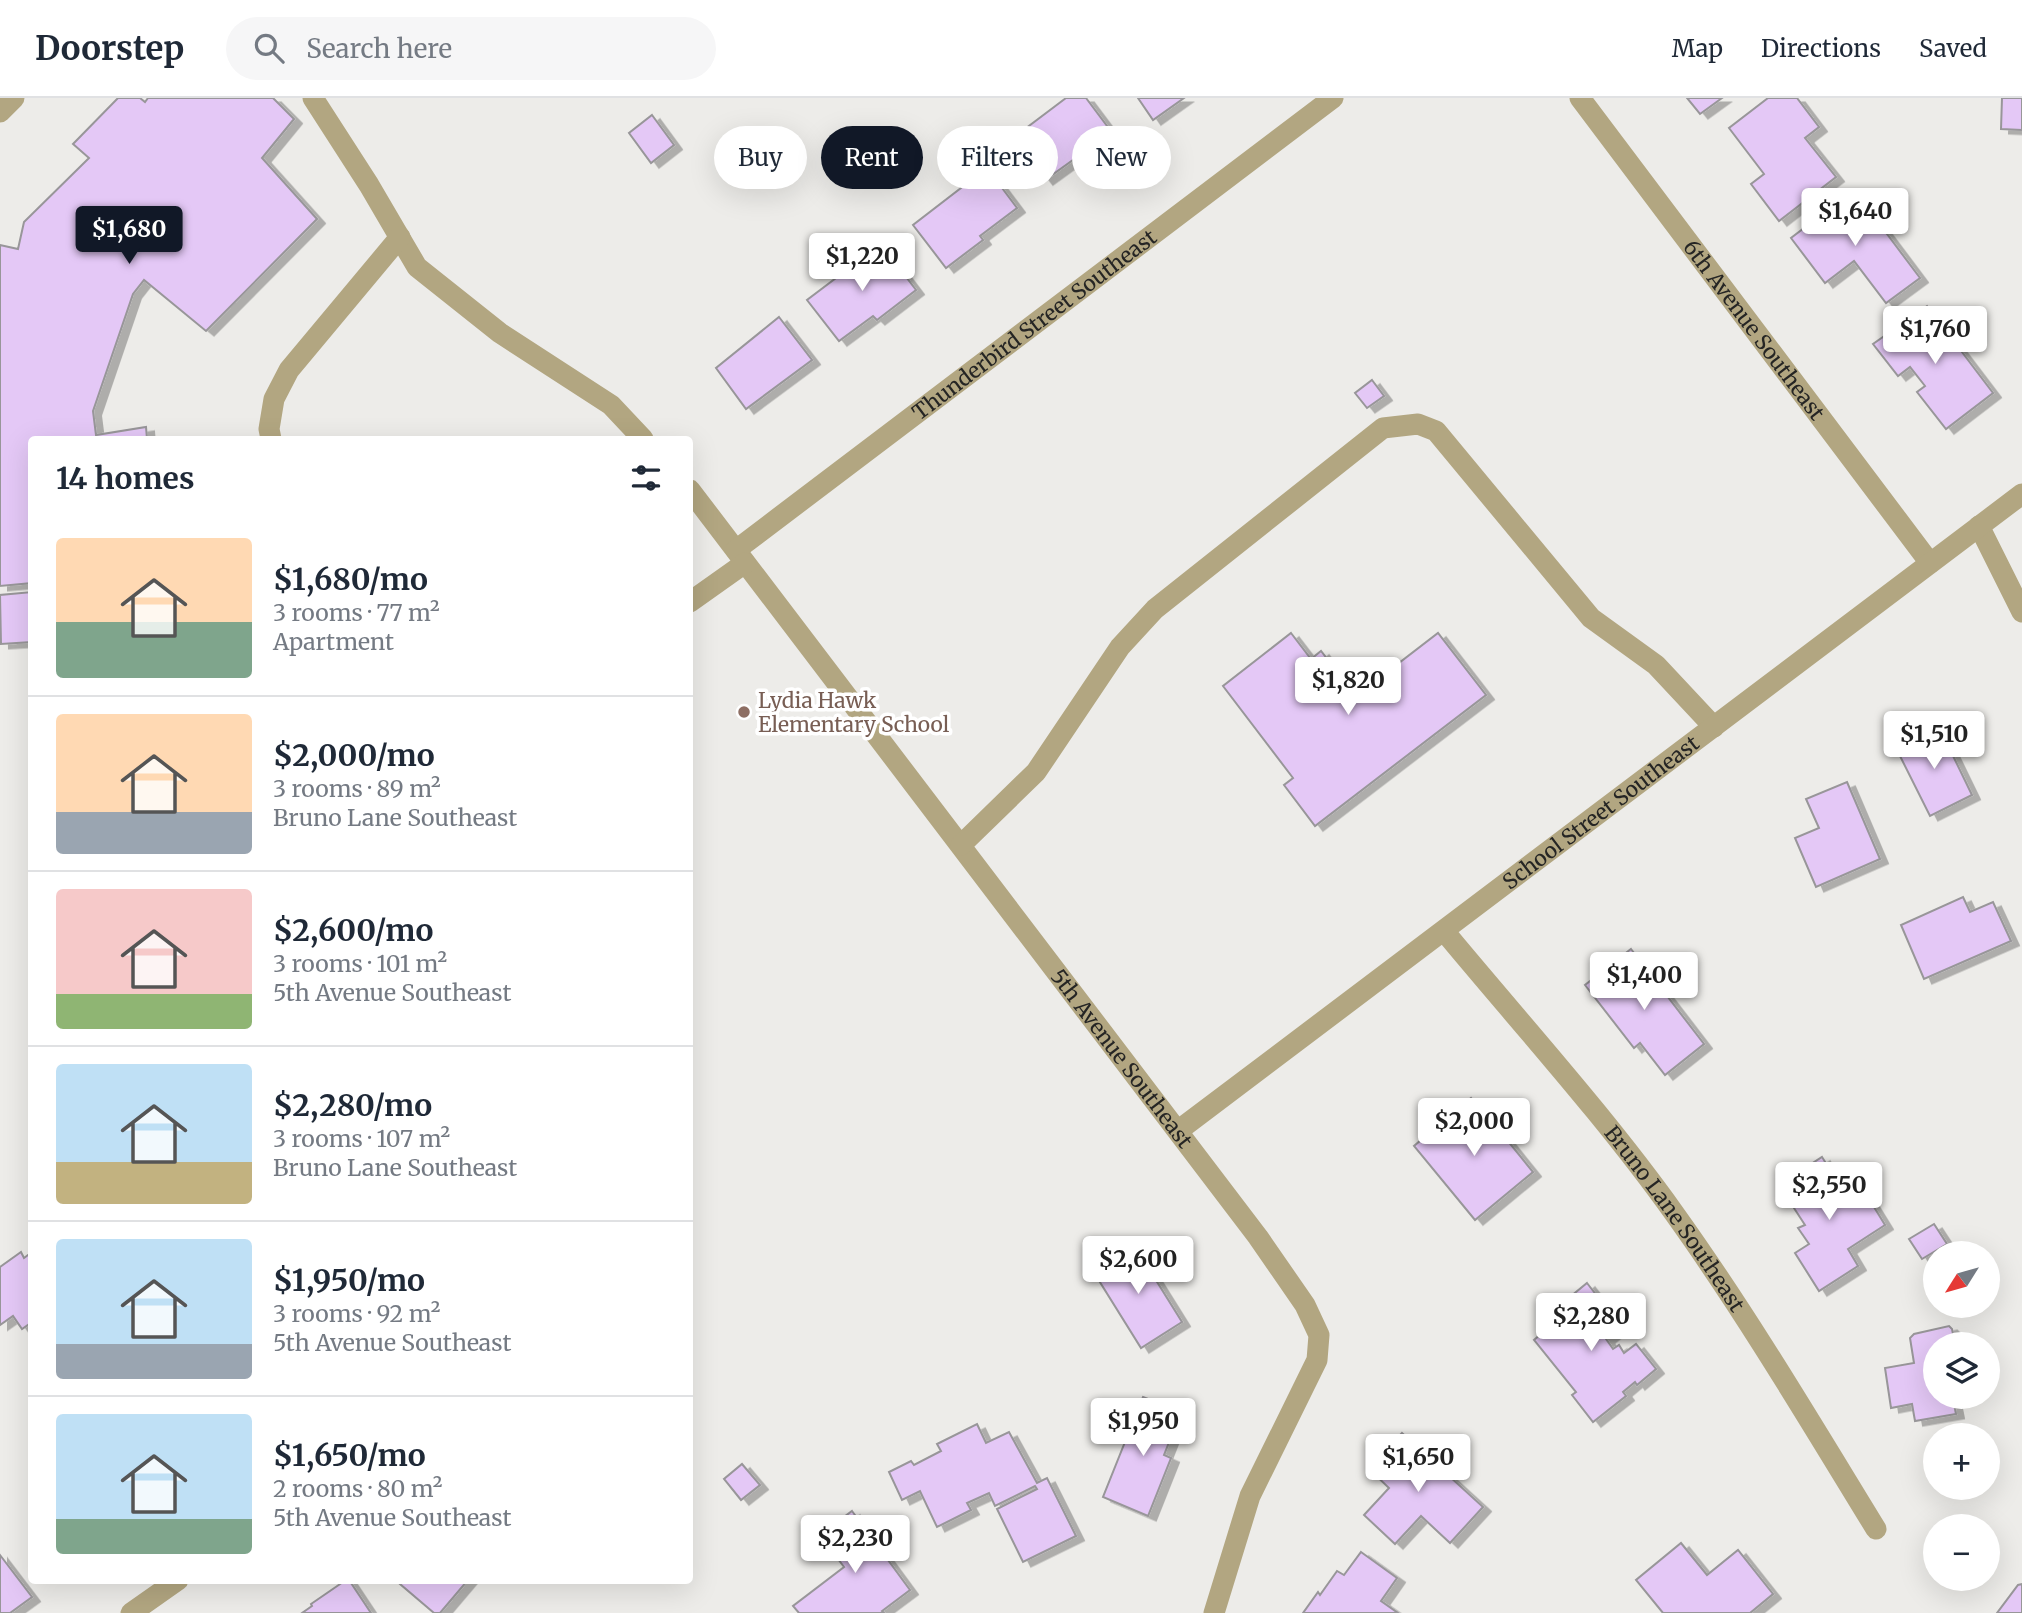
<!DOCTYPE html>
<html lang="en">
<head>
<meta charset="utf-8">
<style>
	body { margin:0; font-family:Merriweather,serif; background:#f6f6f7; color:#1f2937; height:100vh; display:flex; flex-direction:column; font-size:26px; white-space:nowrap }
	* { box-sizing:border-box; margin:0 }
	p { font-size:23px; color:#747a83 }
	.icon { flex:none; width:38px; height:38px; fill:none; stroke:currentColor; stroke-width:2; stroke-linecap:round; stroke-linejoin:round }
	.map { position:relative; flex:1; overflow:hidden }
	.sheet { position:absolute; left:28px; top:338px; width:665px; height:1148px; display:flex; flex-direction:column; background:#fff; border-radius:7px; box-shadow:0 7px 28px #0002 }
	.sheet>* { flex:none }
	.hud { position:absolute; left:714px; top:28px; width:665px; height:63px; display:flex; gap:14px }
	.needle { width:46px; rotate:233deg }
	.buttons { position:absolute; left:1923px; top:1143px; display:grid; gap:14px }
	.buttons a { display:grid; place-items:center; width:77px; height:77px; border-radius:50%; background:#fff; box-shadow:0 7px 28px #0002; font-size:35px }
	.price { position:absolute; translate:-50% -60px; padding:0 16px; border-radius:7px; background:#fff; color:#222; font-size:23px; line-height:46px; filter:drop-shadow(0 2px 4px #0008) }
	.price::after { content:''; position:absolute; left:50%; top:42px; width:21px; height:16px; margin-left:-10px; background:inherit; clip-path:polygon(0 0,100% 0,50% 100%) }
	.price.on { background:#111827; color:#fff }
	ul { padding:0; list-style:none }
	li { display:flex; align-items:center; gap:21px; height:175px; padding:0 28px }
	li+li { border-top:2px solid #e0e1e3 }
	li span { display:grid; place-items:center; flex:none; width:196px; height:140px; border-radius:7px; color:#555 }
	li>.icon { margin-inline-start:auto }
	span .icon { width:84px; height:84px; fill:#fffc; stroke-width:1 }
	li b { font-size:30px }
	h2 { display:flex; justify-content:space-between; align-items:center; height:84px; padding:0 28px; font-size:30px }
	.tag { padding:0 24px; border-radius:32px; background:#fff; box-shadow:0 7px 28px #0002; font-size:24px; line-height:63px }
	.tag.on { background:#111827; color:#fff }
	header { display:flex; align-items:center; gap:42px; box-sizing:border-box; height:98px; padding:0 35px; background:#fff; border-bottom:2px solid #e0e1e3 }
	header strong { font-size:33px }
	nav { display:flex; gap:38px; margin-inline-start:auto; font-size:24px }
	.search { width:490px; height:63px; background:#f6f6f7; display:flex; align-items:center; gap:18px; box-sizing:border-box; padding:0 24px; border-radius:38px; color:#747a83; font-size:26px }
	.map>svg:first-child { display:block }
	.building { fill:#e4c8f6; stroke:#989699; stroke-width:2; filter:url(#shadow) }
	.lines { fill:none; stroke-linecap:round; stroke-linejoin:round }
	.minor { stroke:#b2a681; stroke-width:21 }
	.education-dot { fill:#8d6e63; stroke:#fff; stroke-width:2.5 }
	.labels { text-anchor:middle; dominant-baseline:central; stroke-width:7; stroke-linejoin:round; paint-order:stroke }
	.street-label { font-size:21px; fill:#252524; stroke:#fff }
	.education-label { font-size:21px; fill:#785e54; stroke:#fff; text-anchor:start }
</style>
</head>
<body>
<header>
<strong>Doorstep</strong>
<div class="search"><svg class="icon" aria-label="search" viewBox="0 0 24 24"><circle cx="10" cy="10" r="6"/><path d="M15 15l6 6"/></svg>Search here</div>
<nav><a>Map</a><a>Directions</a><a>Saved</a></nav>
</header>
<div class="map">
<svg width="2022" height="1515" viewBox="0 0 2022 1515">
	<defs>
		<filter id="shadow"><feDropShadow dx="8" dy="4.5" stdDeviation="0" flood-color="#0004"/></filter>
	</defs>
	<rect width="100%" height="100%" fill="#edece9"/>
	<g class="building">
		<path d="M118 0H140L145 4 148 0H273L294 21 262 60 317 121 206 233 144 182 133 196 93 313 96 337 146 329 147 341H32V485L0 488V147L18 151 24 124 89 60 73 46Z"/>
		<path d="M1066 0H1086L1113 36 1079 61 1077 59 1045 82 1013 40Z"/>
		<path d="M1138 0H1184L1153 22Z"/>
		<path d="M1687 0H1722L1700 16Z"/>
		<path d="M1768 0H1797L1819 29 1805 40 1836 79 1779 123 1751 86 1764 76 1729 30Z"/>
		<path d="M2002 0H2022V32L2001 31Z"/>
		<path d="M652 17 674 47 651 65 629 35Z"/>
		<path d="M987 70 1017 110 980 138 983 142 946 170 913 127Z"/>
		<path d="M1854 92 1920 180 1886 205 1854 163 1825 185 1791 140Z"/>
		<path d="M881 146 916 192 877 222 873 218 839 243 807 202Z"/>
		<path d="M1927 208 1993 295 1946 331 1917 294 1925 288 1910 269 1898 278 1873 246Z"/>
		<path d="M779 219 812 262 746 311 716 270Z"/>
		<path d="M1372 282 1384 298 1367 310 1355 295Z"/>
		<path d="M32 494V544L1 546 0 497Z"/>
		<path d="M1291 535 1311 561 1321 553 1356 598 1438 535 1486 597 1315 728 1284 687 1293 680 1223 588Z"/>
		<path d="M1939 629 1972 697 1930 718 1896 650Z"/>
		<path d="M1847 684 1880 761 1816 789 1795 740 1819 730 1806 701Z"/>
		<path d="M1963 799 1970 814 1993 804 2011 843 1924 881 1901 827Z"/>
		<path d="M1631 851 1704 946 1665 977 1640 945 1634 950 1585 887Z"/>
		<path d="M1471 1000 1484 1015 1487 1012 1505 1035 1503 1037 1533 1074 1475 1122 1414 1048Z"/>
		<path d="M1822 1059 1851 1105 1866 1096 1885 1127 1848 1151 1858 1168 1819 1193 1795 1155 1809 1146 1798 1130 1805 1127 1779 1087Z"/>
		<path d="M1934 1126 1947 1146 1922 1161 1909 1141Z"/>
		<path d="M1134 1147 1182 1224 1141 1250 1093 1173Z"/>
		<path d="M21 1154 24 1160 32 1154V1224L22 1231 13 1218 0 1227V1169Z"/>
		<path d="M1587 1185 1621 1229 1606 1241 1613 1251 1619 1247 1624 1255 1636 1246 1656 1271 1637 1287 1635 1284 1623 1294 1626 1298 1593 1324 1572 1297 1576 1294 1534 1242 1548 1230 1542 1222Z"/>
		<path d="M1949 1228 1952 1231 1955 1246H1936V1298L1964 1299 1953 1301 1956 1316 1915 1323 1912 1306 1891 1310 1885 1270 1914 1265 1910 1240 1914 1236Z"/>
		<path d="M1143 1299 1181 1314 1164 1357 1171 1360 1148 1418 1103 1399Z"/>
		<path d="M977 1326 986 1345 1009 1334 1037 1385 1047 1380 1076 1438 1023 1464 997 1411 1037 1391 1035 1388 995 1408 989 1395 967 1405 971 1412 937 1429 920 1393 902 1402 889 1374 911 1363 914 1367 941 1353 937 1346Z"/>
		<path d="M1402 1335 1483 1409 1450 1445 1421 1418 1395 1446 1364 1417 1389 1390 1369 1371Z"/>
		<path d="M742 1366 760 1387 741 1402 724 1381Z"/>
		<path d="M852 1413 910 1492 882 1513 884 1515H799L793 1508 844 1469 820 1437Z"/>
		<path d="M1681 1445 1707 1477 1738 1452 1773 1496 1750 1515H1663L1636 1482Z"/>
		<path d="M1361 1454 1397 1480 1381 1503 1398 1515H1303L1318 1494 1320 1497 1337 1473 1344 1477Z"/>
		<path d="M0 1457 32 1499 10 1515H0Z"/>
		<path d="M346 1482H349L371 1515H302L312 1508 311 1506Z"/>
		<path d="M403 1482H468L440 1515H434L400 1486Z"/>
		<path d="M2022 1486V1515H1997L2018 1487Z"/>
	</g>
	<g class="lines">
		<g class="minor">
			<path d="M313 0 369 87 417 169 500 235 611 307 643 341"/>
			<path id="s1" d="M1580 0 1930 465"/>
			<path d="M0 14 14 0"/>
			<path d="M271 341 269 331 274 301 289 272 400 139"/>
			<path id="s2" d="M690 392 1258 1139 1305 1207 1319 1237 1317 1262 1250 1398 1214 1515"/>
			<path d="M1979 428 2022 514"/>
			<path id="s3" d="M736 452 1333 0"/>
			<path d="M690 504 745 465"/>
			<path d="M961 747 1036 674 1120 549 1155 511 1383 330 1418 326 1436 333 1591 520 1656 567 1714 629"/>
			<path id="s4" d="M1444 833C1521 926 1604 1017 1674 1115 1747 1217 1811 1325 1876 1431"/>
			<path id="s5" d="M1179 1032 2022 396"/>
			<path d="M131 1515 178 1482"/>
		</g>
	</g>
	<circle class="education-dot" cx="744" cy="614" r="7"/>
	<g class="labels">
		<g class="street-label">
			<text stroke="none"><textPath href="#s3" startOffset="374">Thunderbird Street Southeast</textPath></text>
			<text stroke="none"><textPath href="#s1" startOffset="290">6th Avenue Southeast</textPath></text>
			<text stroke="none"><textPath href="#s5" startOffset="528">School Street Southeast</textPath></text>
			<text stroke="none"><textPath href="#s2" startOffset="714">5th Avenue Southeast</textPath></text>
			<text stroke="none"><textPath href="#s4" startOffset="369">Bruno Lane Southeast</textPath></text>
		</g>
		<g class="education-label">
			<text x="758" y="602">Lydia Hawk<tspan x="758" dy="24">Elementary School</tspan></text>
		</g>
	</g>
</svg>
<div class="buttons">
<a><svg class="needle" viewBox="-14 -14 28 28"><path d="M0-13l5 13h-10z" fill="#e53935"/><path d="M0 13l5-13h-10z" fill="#747a83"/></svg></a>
<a><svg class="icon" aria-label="layers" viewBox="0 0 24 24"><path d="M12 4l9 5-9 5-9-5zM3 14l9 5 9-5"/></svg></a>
<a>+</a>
<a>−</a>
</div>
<b class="price" style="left:1855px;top:150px">$1,640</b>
<b class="price on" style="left:129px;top:168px">$1,680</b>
<b class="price" style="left:862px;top:195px">$1,220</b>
<b class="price" style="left:1935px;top:268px">$1,760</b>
<b class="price" style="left:1348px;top:619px">$1,820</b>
<b class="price" style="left:1934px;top:673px">$1,510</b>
<b class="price" style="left:1644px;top:914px">$1,400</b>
<b class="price" style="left:1474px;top:1060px">$2,000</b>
<b class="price" style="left:1829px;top:1124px">$2,550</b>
<b class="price" style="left:1138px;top:1198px">$2,600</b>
<b class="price" style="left:1591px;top:1255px">$2,280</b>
<b class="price" style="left:1143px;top:1360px">$1,950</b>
<b class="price" style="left:1418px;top:1396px">$1,650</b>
<b class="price" style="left:855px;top:1477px">$2,230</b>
<div class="hud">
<a class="tag">Buy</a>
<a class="tag on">Rent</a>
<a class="tag">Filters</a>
<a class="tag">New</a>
</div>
<section class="sheet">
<h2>14 homes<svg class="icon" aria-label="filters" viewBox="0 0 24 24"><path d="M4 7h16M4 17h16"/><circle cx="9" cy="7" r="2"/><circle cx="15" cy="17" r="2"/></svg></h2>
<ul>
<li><span style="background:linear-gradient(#ffd9b3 60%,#7fa58c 0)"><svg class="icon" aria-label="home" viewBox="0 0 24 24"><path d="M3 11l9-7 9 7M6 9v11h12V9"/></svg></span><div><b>$1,680/mo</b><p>3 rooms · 77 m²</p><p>Apartment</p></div></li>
<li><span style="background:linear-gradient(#ffd9b3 70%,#9aa5b1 0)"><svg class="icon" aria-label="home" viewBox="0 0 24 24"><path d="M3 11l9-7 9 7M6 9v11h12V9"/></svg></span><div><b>$2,000/mo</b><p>3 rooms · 89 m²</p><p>Bruno Lane Southeast</p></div></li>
<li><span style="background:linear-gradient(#f6c9c9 75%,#8fb573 0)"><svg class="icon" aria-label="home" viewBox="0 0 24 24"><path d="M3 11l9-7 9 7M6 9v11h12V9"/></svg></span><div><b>$2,600/mo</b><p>3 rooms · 101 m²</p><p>5th Avenue Southeast</p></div></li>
<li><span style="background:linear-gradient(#bfe0f5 70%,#c2b280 0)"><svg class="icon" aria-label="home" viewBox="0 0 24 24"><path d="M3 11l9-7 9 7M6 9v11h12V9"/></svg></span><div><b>$2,280/mo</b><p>3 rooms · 107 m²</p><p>Bruno Lane Southeast</p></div></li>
<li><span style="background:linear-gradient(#bfe0f5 75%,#9aa5b1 0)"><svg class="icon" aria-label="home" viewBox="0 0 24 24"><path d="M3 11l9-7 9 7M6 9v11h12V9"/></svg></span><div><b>$1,950/mo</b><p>3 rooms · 92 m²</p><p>5th Avenue Southeast</p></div></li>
<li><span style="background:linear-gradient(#bfe0f5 75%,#7fa58c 0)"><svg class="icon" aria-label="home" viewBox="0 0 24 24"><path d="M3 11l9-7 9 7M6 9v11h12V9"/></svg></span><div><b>$1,650/mo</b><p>2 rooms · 80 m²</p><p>5th Avenue Southeast</p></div></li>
</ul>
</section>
</div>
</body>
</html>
